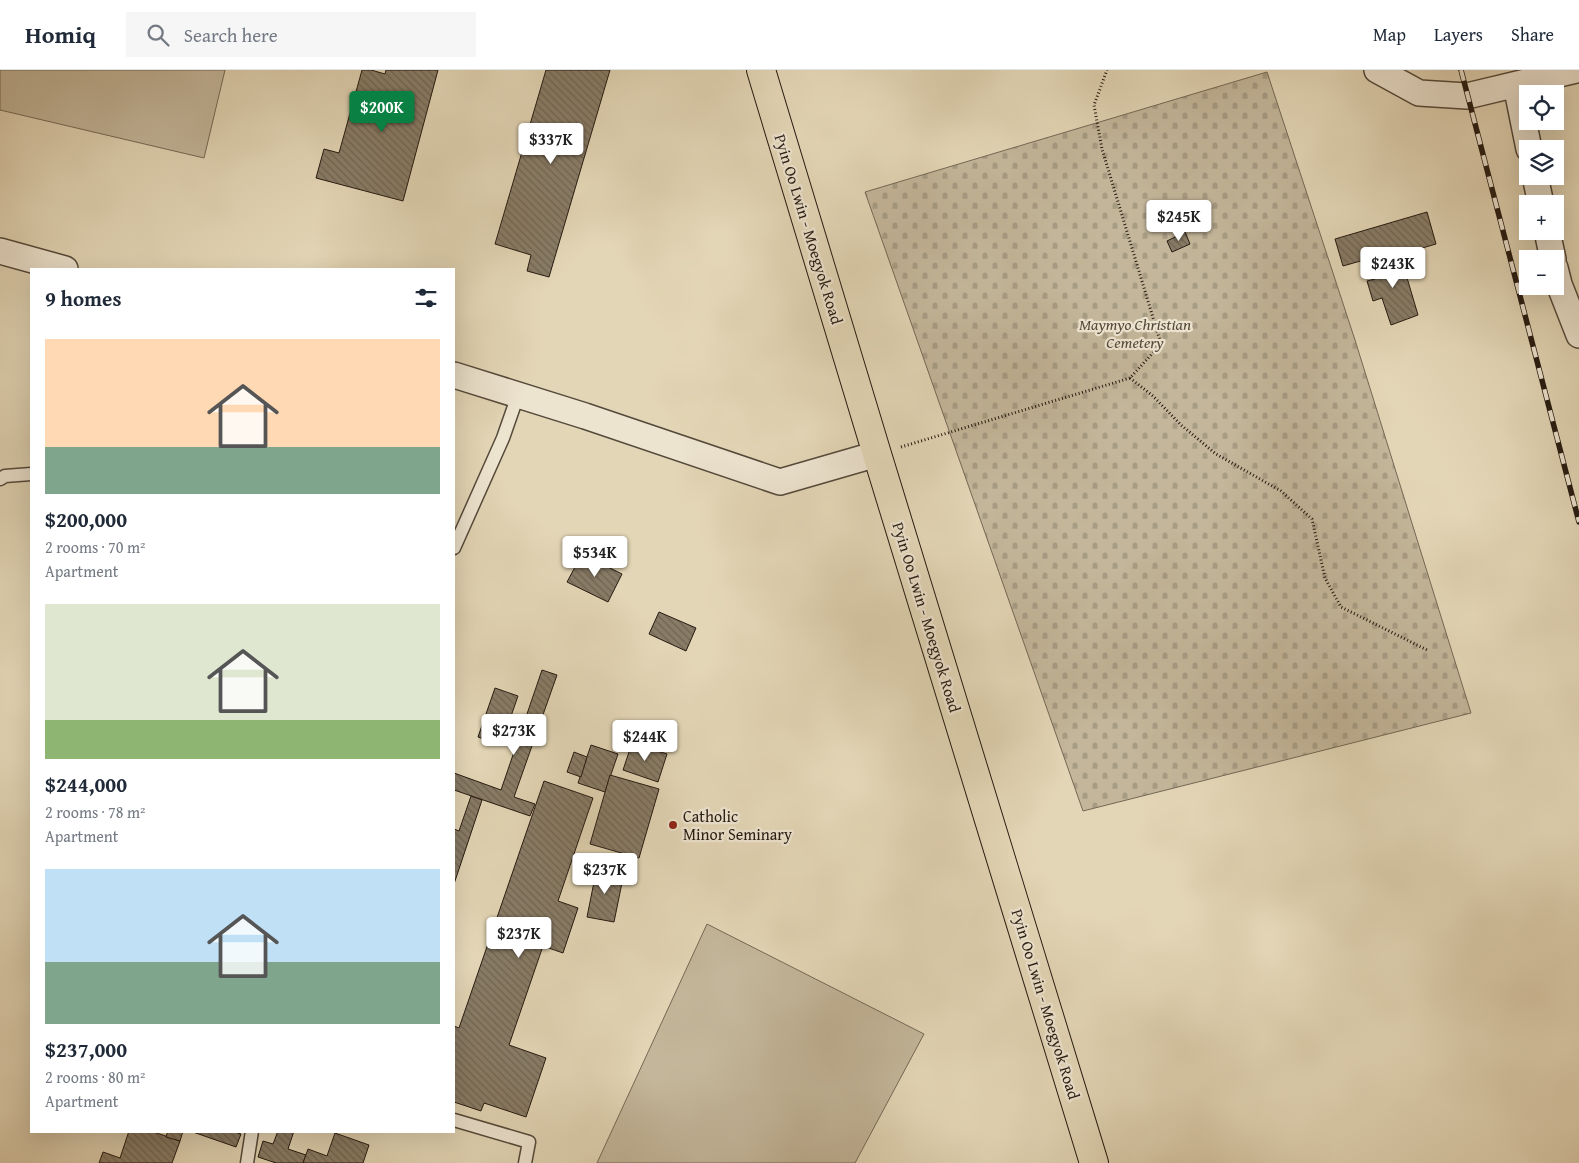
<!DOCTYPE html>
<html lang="en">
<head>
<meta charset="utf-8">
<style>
	body { margin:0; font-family:"Gentium Book Plus",serif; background:#f6f6f7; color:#1f2937; height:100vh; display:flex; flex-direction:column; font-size:19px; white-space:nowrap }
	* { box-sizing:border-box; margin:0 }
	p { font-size:16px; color:#747a83 }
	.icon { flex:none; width:28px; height:28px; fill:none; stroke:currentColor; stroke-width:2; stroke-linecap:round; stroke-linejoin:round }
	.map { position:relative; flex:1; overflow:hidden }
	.details { position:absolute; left:30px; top:198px; width:425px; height:865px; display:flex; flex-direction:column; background:#fff; border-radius:0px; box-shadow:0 5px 20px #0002 }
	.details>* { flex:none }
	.controls { position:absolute; left:1519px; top:15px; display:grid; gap:10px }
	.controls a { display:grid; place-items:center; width:45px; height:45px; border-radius:0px; background:#fff; box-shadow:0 5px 20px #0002; font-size:25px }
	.price { position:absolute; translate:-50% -42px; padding:0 11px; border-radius:5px; background:#fff; color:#222; font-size:16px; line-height:32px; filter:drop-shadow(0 1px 2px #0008) }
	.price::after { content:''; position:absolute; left:50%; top:30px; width:15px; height:11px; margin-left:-8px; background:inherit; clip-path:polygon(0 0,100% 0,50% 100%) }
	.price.on { background:#0b8043; color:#fff }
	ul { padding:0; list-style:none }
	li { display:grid; align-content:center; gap:10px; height:265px; padding:0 15px }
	li span { display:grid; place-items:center; height:155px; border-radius:0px; color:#555 }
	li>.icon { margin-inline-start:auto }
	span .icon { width:90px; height:90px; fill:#fffc; stroke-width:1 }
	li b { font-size:21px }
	h2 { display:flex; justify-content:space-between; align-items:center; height:60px; padding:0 15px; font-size:21px }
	header { display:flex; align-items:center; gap:30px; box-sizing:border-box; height:70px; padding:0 25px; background:#fff; border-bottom:1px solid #e0e1e3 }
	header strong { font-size:24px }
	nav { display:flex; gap:28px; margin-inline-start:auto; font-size:18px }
	.search { width:350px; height:45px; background:#f6f6f7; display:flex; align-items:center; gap:12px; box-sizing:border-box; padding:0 18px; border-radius:0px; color:#747a83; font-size:19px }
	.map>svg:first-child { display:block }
	.grass { fill:#c3b69a; stroke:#746856 }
	.cemetery { fill:url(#cemetery-stones); stroke:#746856 }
	.building { fill:url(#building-back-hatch); stroke:#251a11 }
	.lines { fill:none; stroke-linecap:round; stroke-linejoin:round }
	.service-casing { stroke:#54493a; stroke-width:15 }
	.minor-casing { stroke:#54493a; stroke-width:28 }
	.primary-casing { stroke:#251a11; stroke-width:30 }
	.path { stroke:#251a11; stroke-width:3; stroke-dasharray:1 2.5; stroke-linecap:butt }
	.service { stroke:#ede4d0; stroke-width:12 }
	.minor { stroke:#ede4d0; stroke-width:25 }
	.primary { stroke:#e3d6b6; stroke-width:28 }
	.rail-casing { stroke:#251a11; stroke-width:5.5 }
	.rail { stroke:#ede4d0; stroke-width:4; stroke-dasharray:11; stroke-linecap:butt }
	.poi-dot { fill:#8f2418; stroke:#ede4d0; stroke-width:2 }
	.labels { text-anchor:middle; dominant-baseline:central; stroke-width:4.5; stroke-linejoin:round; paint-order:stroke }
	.street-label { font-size:16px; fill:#251a11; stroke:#ede4d0 }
	.park-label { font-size:16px; font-style:italic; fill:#54493a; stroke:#ede4d0 }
	.poi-label { font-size:16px; fill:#251a11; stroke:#ede4d0; text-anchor:start }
</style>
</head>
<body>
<header>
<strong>Homiq</strong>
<div class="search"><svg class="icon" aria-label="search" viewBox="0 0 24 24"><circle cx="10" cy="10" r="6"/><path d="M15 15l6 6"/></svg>Search here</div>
<nav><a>Map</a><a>Layers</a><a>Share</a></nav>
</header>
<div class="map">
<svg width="1579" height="1093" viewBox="0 0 1579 1093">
	<defs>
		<pattern id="cemetery-stones" width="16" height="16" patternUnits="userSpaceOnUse" patternTransform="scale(1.25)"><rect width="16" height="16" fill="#c3b69a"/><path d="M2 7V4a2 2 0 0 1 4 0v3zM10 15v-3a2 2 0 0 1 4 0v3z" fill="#a79c84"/></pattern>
		<pattern id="building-back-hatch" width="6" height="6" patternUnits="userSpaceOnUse" patternTransform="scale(1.25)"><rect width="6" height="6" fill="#887c67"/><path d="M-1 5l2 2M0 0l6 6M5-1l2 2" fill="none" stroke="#6f6553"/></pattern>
	</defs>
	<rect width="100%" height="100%" fill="#e3d6b6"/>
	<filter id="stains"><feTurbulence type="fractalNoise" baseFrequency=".004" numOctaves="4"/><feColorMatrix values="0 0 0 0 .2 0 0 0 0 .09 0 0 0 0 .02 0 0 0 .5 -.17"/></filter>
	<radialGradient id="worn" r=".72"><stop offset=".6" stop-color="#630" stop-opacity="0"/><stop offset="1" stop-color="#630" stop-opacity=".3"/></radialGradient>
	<g class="grass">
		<path d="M0 0H225L204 88 0 40Z"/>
		<path d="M707 854 924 964 855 1093H597Z"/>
	</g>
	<path class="cemetery" d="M1267 2 1355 270 1471 643 1083 741 865 122Z"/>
	<g class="building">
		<path d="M362 0H371L385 4 386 0H438L403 131 316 108 324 79 339 83Z"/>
		<path d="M546 0H610L549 207 527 201 531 185 495 174Z"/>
		<path d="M1427 142 1436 174 1381 190 1378 186 1343 196 1335 169Z"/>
		<path d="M1185 162 1190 174 1172 182 1167 171Z"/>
		<path d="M1400 184 1418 245 1391 255 1382 228 1373 231 1367 211 1375 209 1370 193Z"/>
		<path d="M582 484 622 504 608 532 567 512Z"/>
		<path d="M659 542 696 558 686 581 649 564Z"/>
		<path d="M542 600 557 605 514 727 535 734 530 746 454 720V703L501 720Z"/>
		<path d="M495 618 518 626 501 675 478 667Z"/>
		<path d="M632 673 667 684 658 712 623 700Z"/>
		<path d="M591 675 618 684 605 722 578 713Z"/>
		<path d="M574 682 587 687 581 707 567 702Z"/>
		<path d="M610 705 659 719 639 788 590 774Z"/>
		<path d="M544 711 593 728 558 831 578 838 563 883 543 876 509 975 546 988 526 1047 484 1033 481 1041 454 1032V956L459 958Z"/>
		<path d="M471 726 482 730 454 814V759L459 761Z"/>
		<path d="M597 797 624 803 614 852 587 847Z"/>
		<path d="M129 1061H151L180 1071 172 1093H99L103 1082 120 1088Z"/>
		<path d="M168 1061H183L180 1071 166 1067Z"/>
		<path d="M190 1061H232L241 1064 236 1077Z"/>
		<path d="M278 1061H294L288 1079 306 1085 303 1093H276L258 1087 263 1071 273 1074Z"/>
		<path d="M335 1063 369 1075 363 1093H303L308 1079 327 1086Z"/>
	</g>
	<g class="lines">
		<defs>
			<g id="service">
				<path d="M0 409 5 406 31 404"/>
				<path d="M454 478 503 368 518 325"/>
				<path d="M454 1050 529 1072 525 1093"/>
				<path d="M247 1093 252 1061"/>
			</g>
			<g id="minor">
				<path d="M1377 0 1419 23 1467 26 1576 0"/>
				<path d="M1516 15 1529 79"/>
				<path d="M1535 106 1541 134"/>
				<path d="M1547 161 1553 189"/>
				<path d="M0 181 65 199"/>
				<path d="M1555 198 1559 214 1579 265"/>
				<path d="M454 305 585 346 780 412 877 384"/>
			</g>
			<path id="primary" d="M761 0 877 384 1094 1093"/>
		</defs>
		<use href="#service" class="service-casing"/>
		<use href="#minor" class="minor-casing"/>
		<use href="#primary" class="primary-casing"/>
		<g class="path">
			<path d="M1130 308 1153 326 1181 355 1216 384 1281 421 1312 449 1325 508 1341 537 1427 580"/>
			<path d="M901 377 1130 308 1161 274 1102 79 1094 35 1107 0"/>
		</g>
		<use href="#service" class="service"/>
		<use href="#minor" class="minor"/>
		<use href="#primary" class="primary"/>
		<defs>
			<path id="rail" d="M1461 0 1579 452"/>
		</defs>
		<use href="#rail" class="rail-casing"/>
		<use href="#rail" class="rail"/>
	</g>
	<circle class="poi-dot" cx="673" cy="755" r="5"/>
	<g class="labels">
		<g class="street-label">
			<text transform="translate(809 159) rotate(73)">Pyin Oo Lwin - Moegyok Road</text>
			<text transform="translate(927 547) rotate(73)">Pyin Oo Lwin - Moegyok Road</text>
			<text transform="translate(1046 934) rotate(73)">Pyin Oo Lwin - Moegyok Road</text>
		</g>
		<g class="park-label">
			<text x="1135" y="254">Maymyo Christian<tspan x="1135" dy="18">Cemetery</tspan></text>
		</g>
		<g class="poi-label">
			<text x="683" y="746">Catholic<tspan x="683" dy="18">Minor Seminary</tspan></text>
		</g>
	</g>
	<rect width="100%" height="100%" filter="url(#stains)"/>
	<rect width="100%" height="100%" fill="url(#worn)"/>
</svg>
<div class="controls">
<a><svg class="icon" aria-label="locate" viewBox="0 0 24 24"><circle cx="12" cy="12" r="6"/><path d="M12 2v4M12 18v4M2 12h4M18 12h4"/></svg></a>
<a><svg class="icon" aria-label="layers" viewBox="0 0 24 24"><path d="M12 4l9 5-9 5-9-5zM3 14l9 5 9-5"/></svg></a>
<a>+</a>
<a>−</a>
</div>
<b class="price on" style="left:382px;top:63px">$200K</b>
<b class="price" style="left:551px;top:95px">$337K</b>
<b class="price" style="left:1179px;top:172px">$245K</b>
<b class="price" style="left:1393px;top:219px">$243K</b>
<b class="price" style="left:595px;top:508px">$534K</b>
<b class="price" style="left:514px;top:686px">$273K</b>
<b class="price" style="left:645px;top:692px">$244K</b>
<b class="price" style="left:605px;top:825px">$237K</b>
<b class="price" style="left:519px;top:889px">$237K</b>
<section class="details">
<h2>9 homes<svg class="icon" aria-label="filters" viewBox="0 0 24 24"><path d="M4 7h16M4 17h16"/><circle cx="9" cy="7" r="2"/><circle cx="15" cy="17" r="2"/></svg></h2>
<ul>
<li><span style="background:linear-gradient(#ffd9b3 70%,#7fa58c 0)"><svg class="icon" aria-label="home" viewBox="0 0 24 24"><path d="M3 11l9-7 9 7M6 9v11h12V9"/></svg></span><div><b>$200,000</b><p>2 rooms · 70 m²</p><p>Apartment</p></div></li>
<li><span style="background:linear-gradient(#dfe7d0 75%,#8fb573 0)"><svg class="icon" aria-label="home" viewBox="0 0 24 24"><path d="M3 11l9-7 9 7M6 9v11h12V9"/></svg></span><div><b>$244,000</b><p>2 rooms · 78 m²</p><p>Apartment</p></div></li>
<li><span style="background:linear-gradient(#bfe0f5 60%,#7fa58c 0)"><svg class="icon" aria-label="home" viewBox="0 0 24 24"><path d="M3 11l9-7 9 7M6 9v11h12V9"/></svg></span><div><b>$237,000</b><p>2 rooms · 80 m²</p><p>Apartment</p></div></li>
</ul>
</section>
</div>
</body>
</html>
